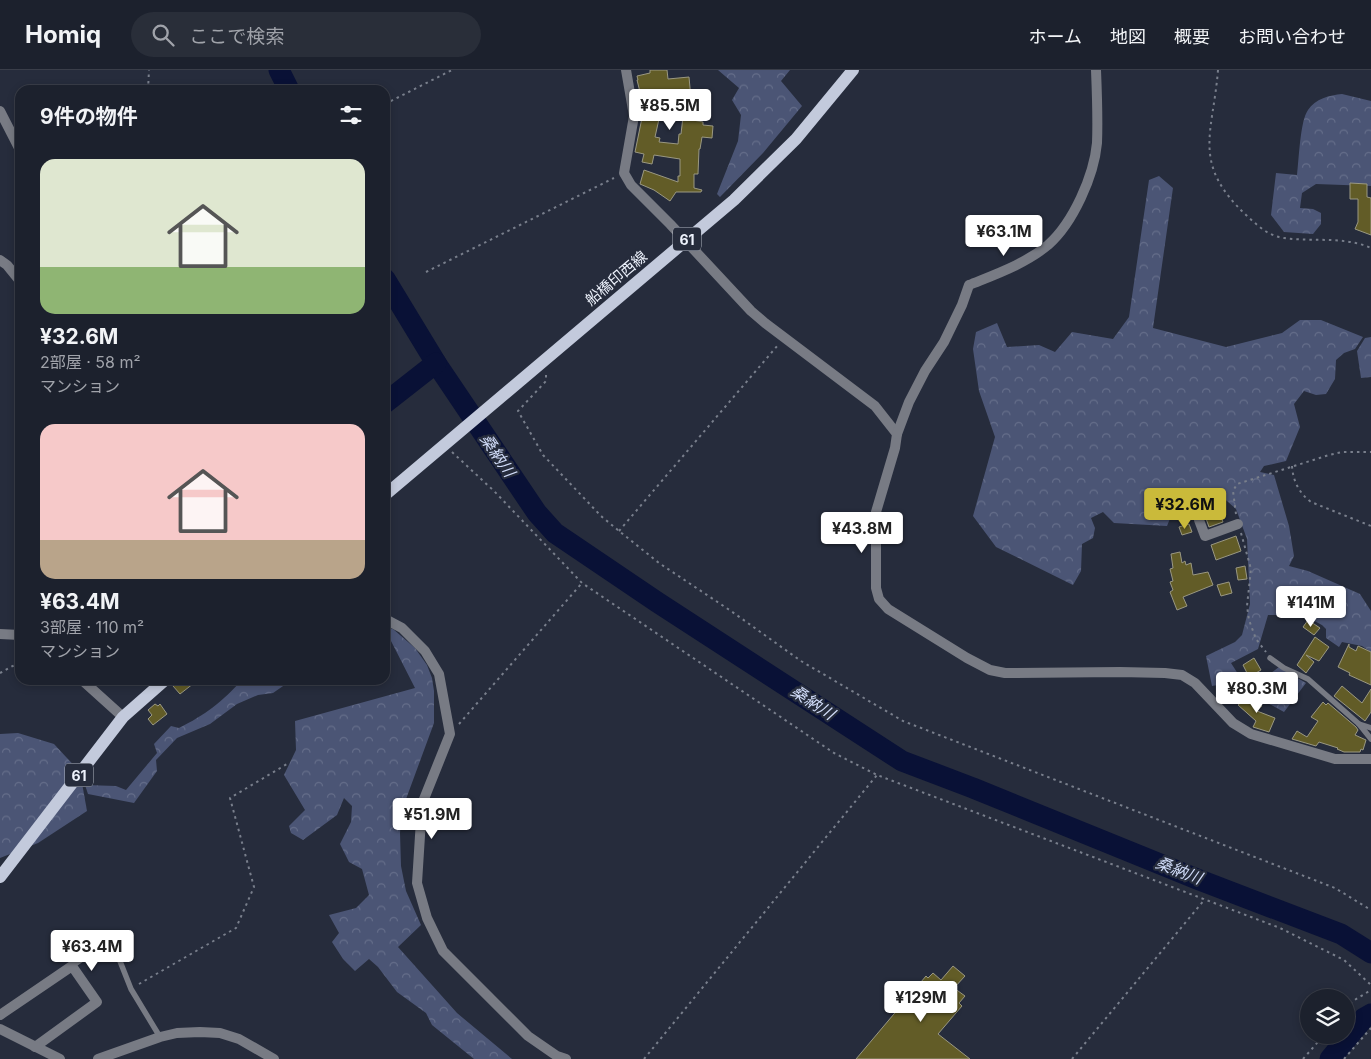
<!DOCTYPE html>
<html lang="ja">
<head>
<meta charset="utf-8">
<style>
	body { margin:0; font-family:Inter,"Noto Sans JP",sans-serif; background:#292e39; color:#f1f3f6; height:100vh; display:flex; flex-direction:column; font-size:19px; white-space:nowrap }
	* { box-sizing:border-box; margin:0 }
	p { font-size:16px; color:#a0a3aa }
	.icon { flex:none; width:28px; height:28px; fill:none; stroke:currentColor; stroke-width:2; stroke-linecap:round; stroke-linejoin:round }
	.map { position:relative; flex:1; overflow:hidden }
	.side { position:absolute; left:15px; top:15px; width:375px; height:600px; display:flex; flex-direction:column; background:#1c212d; border-radius:15px; box-shadow:0 2px 8px #0003,0 0 0 1px #3a3e49 }
	.side>* { flex:none }
	.controls { position:absolute; left:1300px; top:919px; display:grid; gap:10px }
	.controls a { display:grid; place-items:center; width:55px; height:55px; border-radius:50%; background:#1c212d; box-shadow:0 2px 8px #0003,0 0 0 1px #3a3e49; font-size:25px }
	.price { position:absolute; translate:-50% -42px; padding:0 11px; border-radius:5px; background:#fff; color:#222; font-size:16px; line-height:32px; filter:drop-shadow(0 1px 2px #0008) }
	.price::after { content:''; position:absolute; left:50%; top:30px; width:15px; height:11px; margin-left:-8px; background:inherit; clip-path:polygon(0 0,100% 0,50% 100%) }
	.price.selected { background:#caba3a; color:#111 }
	ul { padding:0; list-style:none }
	li { display:grid; align-content:center; gap:10px; height:265px; padding:0 25px }
	li span { display:grid; place-items:center; height:155px; border-radius:15px; color:#555 }
	li>.icon { margin-inline-start:auto }
	span .icon { width:90px; height:90px; fill:#fffc; stroke-width:1 }
	li b { font-size:21px }
	h2 { display:flex; justify-content:space-between; align-items:center; height:60px; padding:0 25px; font-size:21px }
	header { display:flex; align-items:center; gap:30px; box-sizing:border-box; height:70px; padding:0 25px; background:#1c212d; border-bottom:1px solid #3a3e49 }
	header strong { font-size:24px }
	nav { display:flex; gap:28px; margin-inline-start:auto; font-size:18px }
	.search { width:350px; height:45px; background:#292e39; display:flex; align-items:center; gap:12px; box-sizing:border-box; padding:0 18px; border-radius:28px; color:#a0a3aa; font-size:19px }
	.map>svg:first-child { display:block }
	.forest { fill:url(#forest-crowns) }
	.lines { fill:none; stroke-linecap:round; stroke-linejoin:round }
	.river { stroke:#091136; stroke-width:21 }
	.building { fill:#625c27; stroke:#9a9882; fill-rule:evenodd }
	.path { stroke:#797f8c; stroke-width:2; stroke-dasharray:2.5 4; stroke-linecap:butt }
	.service { stroke:#787b84; stroke-width:5.5 }
	.minor { stroke:#787b84; stroke-width:10 }
	.tertiary { stroke:#787b84; stroke-width:10 }
	.primary { stroke:#c3cadc; stroke-width:12 }
	.labels { text-anchor:middle; dominant-baseline:central; stroke-width:4.5; stroke-linejoin:round; paint-order:stroke }
	.shield { fill:#262c3c; stroke:#b1b7c2; stroke-width:1 }
	.shield-label { font-size:14px; font-weight:bold; fill:#edf2fc }
	.street-label { font-size:15px; fill:#edf2fc; stroke:#262c3c }
	.water-label { font-size:16px; font-style:italic; fill:#d2ddfa; stroke:#262c3c }
</style>
</head>
<body>
<header>
<strong>Homiq</strong>
<div class="search"><svg class="icon" aria-label="search" viewBox="0 0 24 24"><circle cx="10" cy="10" r="6"/><path d="M15 15l6 6"/></svg>ここで検索</div>
<nav><a>ホーム</a><a>地図</a><a>概要</a><a>お問い合わせ</a></nav>
</header>
<div class="map">
<svg width="1371" height="989" viewBox="0 0 1371 989">
	<defs>
		<pattern id="forest-crowns" width="20" height="18" patternUnits="userSpaceOnUse" patternTransform="scale(1.25)"><rect width="20" height="18" fill="#4b5575"/><path d="M2 6a3 3 0 1 1 6 0M12 15a3 3 0 1 1 6 0" fill="none" stroke="#656e8a"/></pattern>
	</defs>
	<rect width="100%" height="100%" fill="#262c3c"/>
	<g class="forest">
		<path d="M718 0H790L781 11 802 36 763 83 720 127 717 124 738 71 741 45 732 30 739 18Z"/>
		<path d="M1342 24 1371 31V116L1316 114 1302 123 1300 138 1313 139 1321 143V154L1313 164 1284 162 1271 145 1276 103 1297 105C1299 90 1300 51 1308 40 1315 29 1330 25 1342 24Z"/>
		<path d="M1159 106 1173 118 1153 258 1226 277 1282 263 1300 250H1321L1363 267 1355 279 1344 283 1336 290 1335 309 1326 324 1316 325 1304 321 1294 334 1300 357 1286 391 1264 396 1260 402 1274 405 1289 456 1294 486 1289 496 1308 501 1360 524 1371 541V582L1362 576 1342 572 1339 577 1326 568V559L1322 555 1301 544 1296 545H1268L1258 579 1231 593 1240 607 1255 615 1279 597 1306 613 1284 642 1262 630 1241 611 1212 616 1206 586 1235 572 1242 565 1250 534 1247 469 1236 439 1219 424 1205 419 1180 424 1167 456 1114 453 1103 442 1091 448 1095 458 1093 468 1082 474 1081 501 1073 515 996 477 973 446 995 367 979 321 973 279 976 262 997 253 1007 277 1039 275 1055 282 1072 262 1113 269 1129 247 1149 110Z"/>
		<path d="M1371 267V307L1361 308 1357 281 1365 268Z"/>
		<path d="M386 557 393 559 415 578 427 595 432 608 434 621V653L402 740 400 763 401 796 406 821 421 855 398 877 457 943 512 989H474L432 955 426 943 397 922 378 897 369 889 355 901 343 889 332 872 339 863 329 845 356 838 369 825 362 799 349 792 340 774 351 752 352 736 344 728 337 745 303 770 291 763 289 756 305 740 284 705 296 680 295 651 415 618 391 571 385 569Z"/>
		<path d="M242 610H286V614L273 623 258 625 237 634 210 654 177 668 156 690 157 701 134 733 88 724 85 715 116 716 126 720 157 683 154 674 171 656 179 658C205 645 222 632 242 610Z"/>
		<path d="M18 663 54 674 80 702 87 741 38 773 0 788V664Z"/>
	</g>
	<g class="lines">
		<g class="river">
			<path d="M279 0 289 20"/>
			<path d="M385 209 436 293 537 443 555 463 657 532 902 691 973 718 1197 809 1341 864 1371 883"/>
			<path d="M385 333 436 293"/>
			<path d="M1330 989 1364 948 1371 944"/>
		</g>
	</g>
	<g class="building">
		<path d="M650 0H667L668 9 689 7 693 50 703 52V55L713 56 712 68 702 67 700 79H699L698 104H694V118L702 120 701 122H676L670 131 654 120 640 114 644 100 678 112V106H680V89L654 85 652 94 642 92 644 84 635 82 644 38 637 10H638L637 6 650 3ZM684 38 681 64H679L678 74 659 72 660 68 655 67 661 40Z"/>
		<path d="M1350 113 1367 114V127L1371 128V165L1355 159 1358 152V129H1350Z"/>
		<path d="M1198 431 1201 444 1197 443 1186 448 1183 435Z"/>
		<path d="M1216 432 1223 452 1209 457 1202 437Z"/>
		<path d="M1189 454 1192 462 1182 465 1179 457Z"/>
		<path d="M1236 466 1241 481 1216 490 1211 475Z"/>
		<path d="M1180 482 1182 493 1185 491 1186 495 1191 493 1193 505 1208 502 1213 515 1183 527 1187 536 1177 540 1170 522 1173 520 1170 512 1173 511 1170 499 1173 498 1171 484Z"/>
		<path d="M1245 496 1247 509 1238 510 1236 498Z"/>
		<path d="M1229 512 1232 523 1221 526 1217 515Z"/>
		<path d="M1308 550 1320 558 1314 565 1303 557Z"/>
		<path d="M1315 567 1329 577 1319 591 1306 585 1314 592 1306 603 1297 595Z"/>
		<path d="M1349 574V577L1356 581 1358 576 1371 582V615L1349 605 1350 603 1338 597Z"/>
		<path d="M1254 588 1261 600 1249 607 1243 595Z"/>
		<path d="M181 610H198L180 624 173 616Z"/>
		<path d="M1342 616 1362 633 1371 619V642L1365 651 1334 626Z"/>
		<path d="M1250 625 1262 636 1257 641 1275 648 1269 662 1253 657 1256 651 1238 635Z"/>
		<path d="M1323 632 1326 635 1328 633 1356 657 1358 660 1355 665 1366 670 1363 680 1361 679 1360 682H1344L1337 679 1338 678 1319 672 1316 676 1292 669 1297 661 1307 667 1318 651 1311 647Z"/>
		<path d="M155 634 158 636 160 634 167 644 153 655 148 649 152 645 148 640Z"/>
		<path d="M953 896 965 906 954 918 965 926 959 933 962 936 938 964 970 989H856L926 906 928 908 933 903 941 910Z"/>
	</g>
	<g class="lines">
		<g class="path">
			<path d="M1218 0C1213 64 1191 93 1246 145 1257 155 1268 166 1284 168 1313 172 1344 166 1371 178"/>
			<path d="M148 20 149 0"/>
			<path d="M385 34 452 0"/>
			<path d="M426 202 614 108"/>
			<path d="M546 305V311L518 341 543 385 601 446 619 461 659 493 731 541 801 591 903 651 1335 818 1371 840"/>
			<path d="M452 382 494 421 582 513 834 683 877 705 1280 858 1344 890 1371 915"/>
			<path d="M1292 396C1293 411 1299 423 1311 432L1371 456"/>
			<path d="M1236 444 1233 421 1237 414 1329 385 1342 382H1371"/>
			<path d="M619 461 778 275"/>
			<path d="M1241 463 1251 499 1247 536 1249 550 1256 569 1266 582"/>
			<path d="M0 603 20 592"/>
			<path d="M1228 630 1276 604"/>
			<path d="M459 654 582 513"/>
			<path d="M139 914 236 858 254 817 230 728 287 694"/>
			<path d="M1346 939 1353 931 1371 920"/>
			<path d="M644 989 877 705"/>
			<path d="M1072 989 1205 829"/>
			<path d="M1303 989 1324 965"/>
			<path d="M1344 989 1371 958"/>
		</g>
		<g class="service">
			<path d="M1270 588 1284 598 1308 609 1359 654 1371 669"/>
			<path d="M1359 654 1371 658"/>
			<path d="M72 896 107 872 114 876 131 919 160 967"/>
		</g>
		<g class="minor">
			<path d="M626 0 634 46 624 103 631 115 670 154 751 241 765 253 875 336 897 364 895 378 876 442V518L879 529 888 539 967 588 990 600 1005 603 1120 602 1165 603 1182 605 1195 613 1233 653 1251 664 1335 689H1371"/>
			<path d="M0 41 20 80"/>
			<path d="M0 190 7 195 20 211"/>
			<path d="M897 364 909 332 925 301 944 272 962 235 969 215C996 204 1025 194 1048 175 1073 153 1094 106 1097 73 1098 49 1097 24 1096 0"/>
			<path d="M1199 450 1205 466 1238 454"/>
			<path d="M385 549 402 558 425 581 439 604 450 664 422 734 417 813 427 848 443 881 528 966 557 986 566 989"/>
			<path d="M0 945 72 896 97 932 35 977"/>
			<path d="M0 959 60 989"/>
			<path d="M98 989 160 967 177 963 200 962 220 963 239 969 274 989"/>
		</g>
		<g class="tertiary">
			<path d="M0 564 20 565"/>
			<path d="M82 610 123 647"/>
		</g>
		<g class="primary">
			<path d="M385 425 734 130 796 69 853 0"/>
			<path d="M0 807 123 647 165 610"/>
		</g>
	</g>
	<g class="labels">
		<g class="shield">
			<rect x="673" y="157.5" width="28" height="23" rx="4"/>
			<rect x="65" y="693.5" width="28" height="23" rx="4"/>
		</g>
		<g class="shield-label">
			<text x="687" y="169">61</text>
			<text x="79" y="705">61</text>
		</g>
		<g class="street-label">
			<text transform="translate(616 208) rotate(-40)">船橋印西線</text>
		</g>
		<g class="water-label">
			<text transform="translate(498 385) rotate(56)">桑納川</text>
			<text transform="translate(813 632) rotate(33)">桑納川</text>
			<text transform="translate(1179 800) rotate(21)">桑納川</text>
		</g>
	</g>
</svg>
<div class="controls">
<a><svg class="icon" aria-label="layers" viewBox="0 0 24 24"><path d="M12 4l9 5-9 5-9-5zM3 14l9 5 9-5"/></svg></a>
</div>
<b class="price" style="left:670px;top:61px">¥85.5M</b>
<b class="price" style="left:1004px;top:187px">¥63.1M</b>
<b class="price selected" style="left:1185px;top:460px">¥32.6M</b>
<b class="price" style="left:862px;top:484px">¥43.8M</b>
<b class="price" style="left:1311px;top:558px">¥141M</b>
<b class="price" style="left:1257px;top:644px">¥80.3M</b>
<b class="price" style="left:432px;top:770px">¥51.9M</b>
<b class="price" style="left:92px;top:902px">¥63.4M</b>
<b class="price" style="left:921px;top:953px">¥129M</b>
<section class="side">
<h2>9件の物件<svg class="icon" aria-label="filters" viewBox="0 0 24 24"><path d="M4 7h16M4 17h16"/><circle cx="9" cy="7" r="2"/><circle cx="15" cy="17" r="2"/></svg></h2>
<ul>
<li><span style="background:linear-gradient(#dfe7d0 70%,#8fb573 0)"><svg class="icon" aria-label="home" viewBox="0 0 24 24"><path d="M3 11l9-7 9 7M6 9v11h12V9"/></svg></span><div><b>¥32.6M</b><p>2部屋 · 58 m²</p><p>マンション</p></div></li>
<li><span style="background:linear-gradient(#f6c9c9 75%,#b9a48a 0)"><svg class="icon" aria-label="home" viewBox="0 0 24 24"><path d="M3 11l9-7 9 7M6 9v11h12V9"/></svg></span><div><b>¥63.4M</b><p>3部屋 · 110 m²</p><p>マンション</p></div></li>
</ul>
</section>
</div>
</body>
</html>
